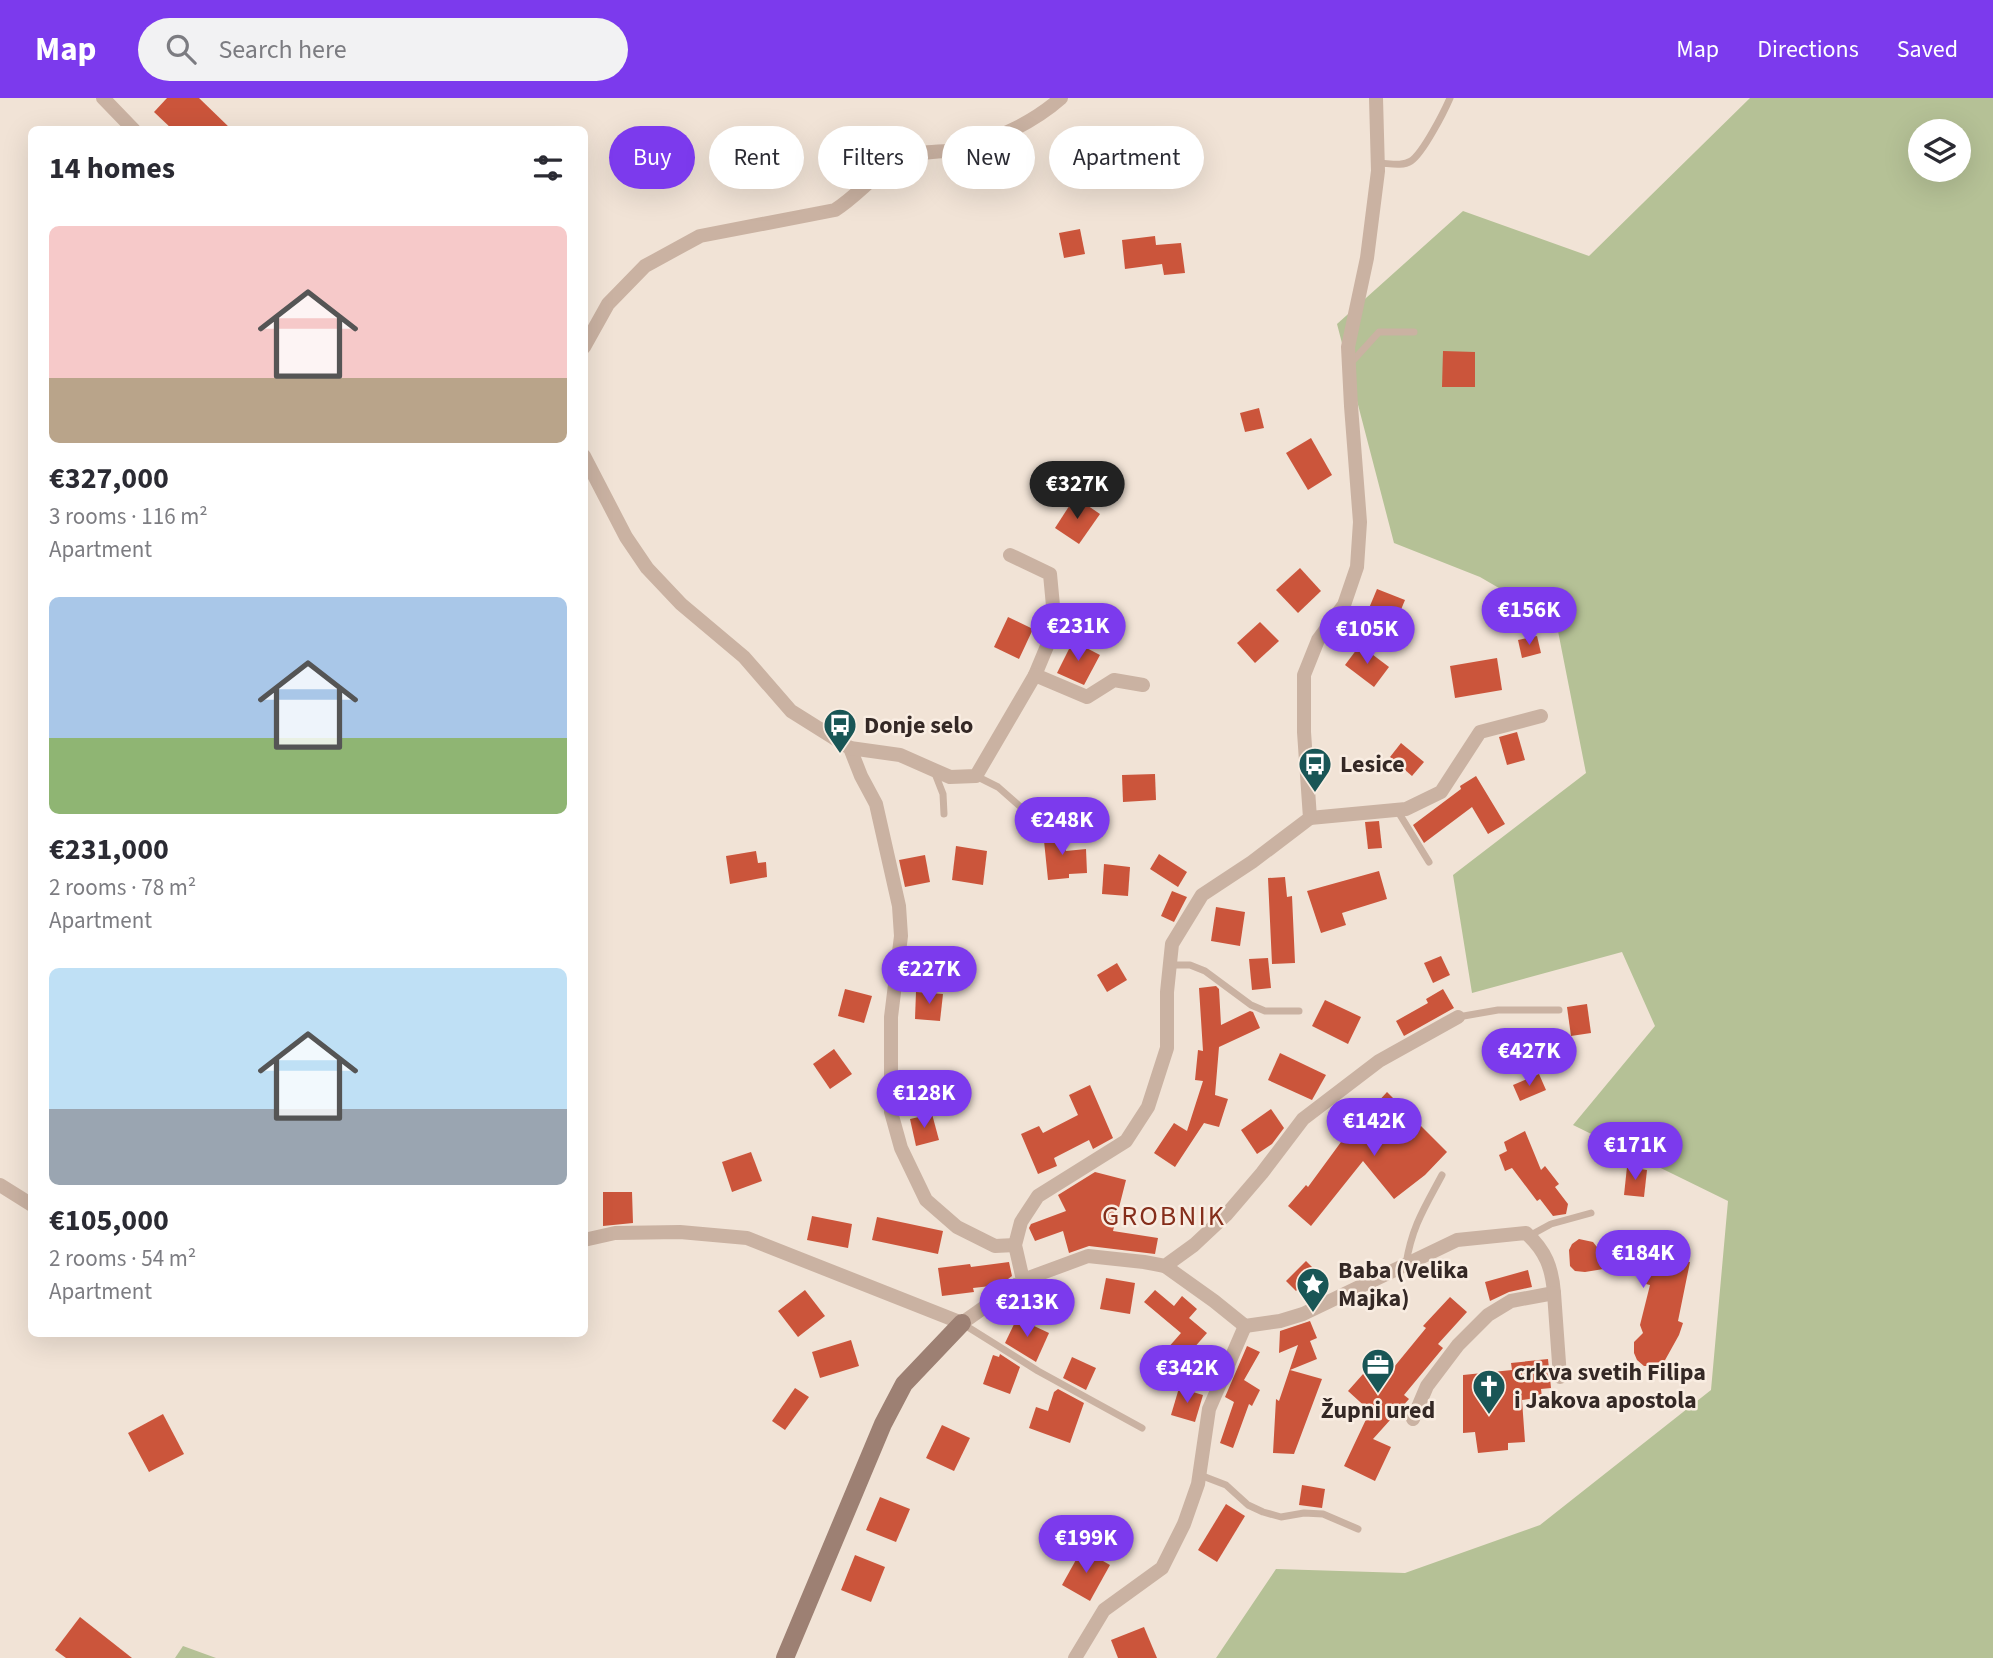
<!DOCTYPE html>
<html lang="en">
<head>
<meta charset="utf-8">
<style>
	body { margin:0; font-family:"Source Sans 3",sans-serif; background:#f2f2f3; color:#2b2b33; height:100vh; display:flex; flex-direction:column; font-size:26px; white-space:nowrap }
	* { box-sizing:border-box; margin:0 }
	p { font-size:23px; color:#7c7c81 }
	.icon { flex:none; width:38px; height:38px; fill:none; stroke:currentColor; stroke-width:2; stroke-linecap:round; stroke-linejoin:round }
	.map { position:relative; flex:1; overflow:hidden }
	.panel { position:absolute; left:28px; top:28px; width:560px; height:1211px; display:flex; flex-direction:column; background:#fff; border-radius:10px; box-shadow:0 7px 28px #0002 }
	.panel>* { flex:none }
	.hud { position:absolute; left:609px; top:28px; width:665px; height:63px; display:flex; gap:14px }
	.buttons { position:absolute; left:1908px; top:21px; display:grid; gap:14px }
	.buttons a { display:grid; place-items:center; width:63px; height:63px; border-radius:50%; background:#fff; box-shadow:0 7px 28px #0002; font-size:35px }
	.price { position:absolute; translate:-50% -60px; padding:0 16px; border-radius:24px; background:#7c3aed; color:#fff; font-size:23px; line-height:46px; filter:drop-shadow(0 2px 4px #0008) }
	.price::after { content:''; position:absolute; left:50%; top:42px; width:21px; height:16px; margin-left:-10px; background:inherit; clip-path:polygon(0 0,100% 0,50% 100%) }
	.price.active { background:#222; color:#fff }
	ul { padding:0; list-style:none }
	li { display:grid; align-content:center; gap:14px; height:371px; padding:0 21px }
	li span { display:grid; place-items:center; height:217px; border-radius:10px; color:#555 }
	li>.icon { margin-inline-start:auto }
	span .icon { width:126px; height:126px; fill:#fffc; stroke-width:1 }
	li b { font-size:30px }
	h2 { display:flex; justify-content:space-between; align-items:center; height:84px; padding:0 21px; font-size:30px }
	.pill { padding:0 24px; border-radius:32px; background:#fff; box-shadow:0 7px 28px #0002; font-size:24px; line-height:63px }
	.pill.active { background:#7c3aed; color:#fff }
	header { display:flex; align-items:center; gap:42px; box-sizing:border-box; height:98px; padding:0 35px; background:#7c3aed; color:#fff }
	header strong { font-size:33px }
	nav { display:flex; gap:38px; margin-inline-start:auto; font-size:24px }
	.search { width:490px; height:63px; background:#f2f2f3; display:flex; align-items:center; gap:18px; box-sizing:border-box; padding:0 24px; border-radius:38px; color:#7c7c81; font-size:26px }
	.map>svg:first-child { display:block }
	.green { fill:#b5c196; fill-rule:evenodd }
	.building { fill:#cb553b }
	.lines { fill:none; stroke-linecap:round; stroke-linejoin:round }
	.service { stroke:#cab2a2; stroke-width:7 }
	.minor { stroke:#cab2a2; stroke-width:14 }
	.secondary { stroke:#9d8073; stroke-width:18 }
	.labels { text-anchor:middle; dominant-baseline:central; stroke-width:5; stroke-linejoin:round; paint-order:stroke }
	.poi-label { font-size:24px; font-weight:bold; fill:#342825; stroke:#f9ede2; text-anchor:start }
	.quarter-label { font-size:28px; letter-spacing:2px; fill:#852e1b; stroke:#f9ede2 }
</style>
</head>
<body>
<header>
<strong>Map</strong>
<div class="search"><svg class="icon" aria-label="search" viewBox="0 0 24 24"><circle cx="10" cy="10" r="6"/><path d="M15 15l6 6"/></svg>Search here</div>
<nav><a>Map</a><a>Directions</a><a>Saved</a></nav>
</header>
<div class="map">
<svg width="1993" height="1560" viewBox="0 0 1993 1560">
	<rect width="100%" height="100%" fill="#f1e3d6"/>
	<g class="green">
		<path d="M1750 0H1993V1560H1216L1276 1471 1405 1475 1540 1427 1711 1292 1728 1103 1573 1027 1655 928 1622 854 1472 895 1453 777 1586 675 1556 523 1480 479 1394 445 1337 226 1463 113 1589 158ZM1920 33H1958V72H1920Z"/>
		<path d="M183 1548 216 1560H175Z"/>
	</g>
	<g class="building">
		<path d="M167 0H199L232 32H173L154 14Z"/>
		<path d="M1080 131 1085 156 1064 160 1059 135Z"/>
		<path d="M1155 138 1156 147 1181 145 1185 175 1164 177 1162 166 1125 171 1122 142Z"/>
		<path d="M1443 253 1475 254V289H1442Z"/>
		<path d="M1259 310 1264 330 1245 334 1240 315Z"/>
		<path d="M1311 340 1332 377 1308 392 1286 355Z"/>
		<path d="M1075 399 1100 416 1079 446 1055 430Z"/>
		<path d="M1300 470 1321 493 1298 515 1276 492Z"/>
		<path d="M1377 491 1405 502 1395 526 1367 515Z"/>
		<path d="M1008 519 1033 531 1019 561 994 549Z"/>
		<path d="M1260 524 1279 543 1255 565 1237 545Z"/>
		<path d="M1537 538 1541 555 1522 560 1518 542Z"/>
		<path d="M1073 543 1100 557 1084 587 1057 575Z"/>
		<path d="M1360 547 1389 569 1374 589 1345 567Z"/>
		<path d="M1497 560 1502 592 1455 600 1450 568Z"/>
		<path d="M1517 634 1525 662 1507 667 1499 639Z"/>
		<path d="M1401 645 1424 664 1412 678 1390 659Z"/>
		<path d="M1155 676 1156 702 1123 704 1122 677Z"/>
		<path d="M1476 678 1505 726 1488 736 1472 709 1424 745 1413 727 1461 691 1460 688Z"/>
		<path d="M1379 723 1382 750 1368 751 1365 724Z"/>
		<path d="M1063 730 1066 753 1086 751 1087 775 1069 776V780L1048 782 1043 733Z"/>
		<path d="M956 748 987 753 983 787 952 782Z"/>
		<path d="M756 753 758 765 766 764 767 779 730 786 726 758Z"/>
		<path d="M1159 756 1187 774 1178 789 1150 771Z"/>
		<path d="M925 757 930 784 905 789 899 762Z"/>
		<path d="M1104 766 1130 769 1128 798 1102 796Z"/>
		<path d="M1379 773 1387 801 1342 815 1346 827 1321 835 1307 793Z"/>
		<path d="M1285 779 1287 799 1292 798 1295 865 1272 866 1268 780Z"/>
		<path d="M1172 793 1187 799 1174 824 1161 818Z"/>
		<path d="M1216 809 1245 814 1240 848 1211 843Z"/>
		<path d="M1441 858 1450 877 1433 885 1424 865Z"/>
		<path d="M1268 860 1271 890 1252 892 1249 861Z"/>
		<path d="M1117 865 1127 882 1107 894 1097 877Z"/>
		<path d="M1216 888 1219 891 1221 927 1250 913 1253 914 1260 930 1219 949 1215 997 1228 1001 1219 1029 1204 1025 1175 1069 1154 1055 1174 1025 1187 1033 1203 983 1195 982 1198 952 1203 953 1199 890Z"/>
		<path d="M845 891 872 898 864 925 838 918Z"/>
		<path d="M1443 891 1454 910 1404 938 1396 923 1428 905 1426 901Z"/>
		<path d="M916 894 943 896 940 923 915 921Z"/>
		<path d="M1325 902 1361 919 1348 946 1312 928Z"/>
		<path d="M1587 906 1591 935 1571 938 1567 909Z"/>
		<path d="M834 951 852 976 830 991 813 966Z"/>
		<path d="M1280 955 1326 977 1312 1002 1268 982Z"/>
		<path d="M1539 976 1546 992 1520 1003 1513 987Z"/>
		<path d="M1090 987 1113 1040 1093 1051 1089 1042 1054 1060 1057 1068 1038 1076 1021 1036 1039 1028 1043 1035 1078 1017 1069 997Z"/>
		<path d="M1387 994 1447 1054 1425 1077 1394 1101 1363 1063 1311 1128 1288 1108 1306 1087 1308 1089 1341 1044Z"/>
		<path d="M1271 1011 1284 1030 1272 1046 1257 1056 1241 1032Z"/>
		<path d="M932 1016 939 1042 916 1048 910 1021Z"/>
		<path d="M1525 1033 1541 1072 1545 1068 1559 1086 1555 1089 1568 1106 1566 1116 1553 1118 1540 1101 1537 1103 1512 1070 1505 1073 1499 1057 1507 1053 1504 1044Z"/>
		<path d="M751 1054 762 1083 732 1094 722 1064Z"/>
		<path d="M1627 1069 1647 1072 1644 1099 1624 1097Z"/>
		<path d="M1095 1074 1126 1082 1113 1133 1158 1140 1155 1156 1089 1148 1069 1155 1063 1133 1035 1143 1029 1130 1031 1126 1066 1113 1058 1097Z"/>
		<path d="M603 1094H632L633 1125 603 1128Z"/>
		<path d="M812 1118 852 1126 848 1150 807 1142Z"/>
		<path d="M877 1119 943 1133 938 1156 872 1142Z"/>
		<path d="M1625 1135 1637 1136 1641 1142 1674 1162 1690 1164 1678 1223 1683 1225 1679 1237 1664 1264 1654 1268H1644L1637 1262 1634 1255V1244L1643 1235 1640 1227 1650 1187 1646 1186 1650 1176 1628 1167 1585 1174 1575 1173 1570 1168 1569 1152 1572 1146 1579 1141 1593 1144 1597 1149 1618 1148Z"/>
		<path d="M1306 1163 1316 1173 1296 1193 1286 1183Z"/>
		<path d="M1009 1164 1012 1178 1000 1187 973 1190 974 1194 942 1198 938 1170 970 1166 971 1169Z"/>
		<path d="M1528 1172 1532 1189 1509 1194 1490 1203 1485 1184Z"/>
		<path d="M1106 1180 1135 1185 1130 1216 1100 1211Z"/>
		<path d="M805 1192 825 1218 798 1239 778 1213Z"/>
		<path d="M1155 1192 1174 1208 1182 1198 1197 1211 1189 1220 1207 1235 1193 1251 1196 1253 1185 1266 1167 1251 1181 1235 1144 1204Z"/>
		<path d="M1450 1199 1467 1214 1438 1246 1443 1250 1404 1297 1409 1301 1373 1341 1391 1349 1375 1383 1344 1368 1370 1313 1348 1293 1371 1267 1385 1280 1426 1230 1423 1228Z"/>
		<path d="M1017 1220 1049 1235 1036 1264 1005 1245Z"/>
		<path d="M1310 1223 1317 1240 1310 1243 1317 1261 1290 1272 1322 1281 1294 1356 1273 1355 1276 1301 1279 1303 1298 1247 1279 1255 1280 1233Z"/>
		<path d="M851 1242 859 1268 820 1280 812 1254Z"/>
		<path d="M1247 1248 1260 1254 1244 1282 1260 1292 1252 1308 1249 1306 1233 1350 1220 1345 1234 1304 1225 1299Z"/>
		<path d="M1000 1256 1020 1269 1010 1296 983 1286 993 1257 999 1259Z"/>
		<path d="M1072 1259 1096 1270 1086 1292 1063 1280Z"/>
		<path d="M1548 1261 1551 1290 1541 1291 1542 1299 1522 1302 1525 1344 1508 1345V1352L1478 1355 1475 1334 1463 1335V1277L1512 1272 1511 1265Z"/>
		<path d="M795 1290 809 1299 785 1332 772 1323Z"/>
		<path d="M1179 1290 1203 1297 1195 1324 1171 1317Z"/>
		<path d="M1058 1291 1084 1305 1070 1345 1029 1330 1036 1309 1048 1313 1054 1294Z"/>
		<path d="M163 1316 184 1356 149 1374 128 1335Z"/>
		<path d="M942 1327 970 1340 954 1373 926 1360Z"/>
		<path d="M1302 1387 1325 1391 1322 1410 1299 1407Z"/>
		<path d="M880 1399 910 1411 896 1444 866 1432Z"/>
		<path d="M1226 1406 1245 1418 1217 1464 1198 1452Z"/>
		<path d="M1082 1451 1110 1467 1090 1503 1062 1487Z"/>
		<path d="M855 1457 885 1469 871 1504 841 1492Z"/>
		<path d="M80 1519 132 1560H66L55 1552Z"/>
		<path d="M1144 1529 1157 1560H1118L1111 1542Z"/>
	</g>
	<g class="lines">
		<g class="service">
			<path d="M1378 65C1388 65 1402 69 1411 63 1423 55 1444 14 1450 0"/>
			<path d="M1349 267 1379 234H1414"/>
			<path d="M934 673 943 696 944 716"/>
			<path d="M976 678 998 689 1024 712 1043 716"/>
			<path d="M1397 712 1429 764"/>
			<path d="M1170 867H1190L1205 873 1251 907 1265 913H1299"/>
			<path d="M1458 919 1498 912H1559"/>
			<path d="M1529 1138 1551 1126 1591 1115"/>
			<path d="M1406 1166C1412 1128 1425 1109 1442 1077"/>
			<path d="M963 1226 1038 1273 1142 1330"/>
			<path d="M1200 1377 1226 1387 1248 1407 1263 1414 1281 1419 1304 1415 1323 1416 1358 1431"/>
		</g>
		<g class="minor">
			<path d="M103 0 134 32"/>
			<path d="M584 249 608 206 645 168 700 138 835 112C859 97 877 72 903 60 920 52 942 55 961 51 996 42 1034 24 1061 0"/>
			<path d="M584 358 626 439 647 470 681 506 744 559 791 613 850 650 861 678 876 706 899 808 901 838 891 919V1014L901 1050 926 1102 957 1129 995 1148 1015 1147"/>
			<path d="M1010 457 1050 476 1055 529 1035 577"/>
			<path d="M850 650 900 657 950 679 976 678 1035 577 1087 599 1114 582 1143 587"/>
			<path d="M1310 720 1406 711 1441 694 1480 634 1541 618"/>
			<path d="M0 1087 32 1107"/>
			<path d="M584 1142 615 1135 680 1134 747 1140 962 1225 1023 1182 1015 1147 1021 1124 1038 1098 1126 1043 1148 1009 1167 950V894L1172 846 1202 797 1252 764 1310 720 1304 634V577L1318 542 1344 507 1357 469 1360 424 1351 308 1348 249 1367 160 1378 73 1376 0"/>
			<path d="M1165 1168 1214 1203 1245 1228 1280 1223 1303 1216 1457 1142 1526 1135C1546 1153 1552 1170 1554 1195L1511 1203 1488 1217 1458 1247 1427 1288 1413 1321"/>
			<path d="M1023 1182 1088 1158 1144 1164 1165 1168 1194 1147 1226 1117 1262 1075 1303 1021 1379 963 1458 919"/>
			<path d="M1554 1195 1560 1279"/>
			<path d="M1075 1560 1104 1512 1162 1470 1184 1426 1198 1386 1209 1311 1245 1228"/>
		</g>
		<path class="secondary" d="M785 1560 883 1326 904 1286 962 1225"/>
	</g>
	<defs>
		<symbol id="bus-pin" viewBox="-11 -11 22 30"><path d="M0 17L-7.5 6A9.5 9.5 0 1 1 7.5 6Z" fill="#195656" stroke="#f9ede2"/><path d="M-5-6H5V4H4V6H2V4H-2V6H-4V4H-5ZM-3.5-4V0h7V-4ZM-3.5 1.2v1.5H-2V1.2ZM2 1.2v1.5H3.5V1.2Z" fill="#fff"/></symbol>
		<symbol id="sight-pin" viewBox="-11 -11 22 30"><path d="M0 17L-7.5 6A9.5 9.5 0 1 1 7.5 6Z" fill="#195656" stroke="#f9ede2"/><path d="M0-6L1.8-2.2L6-1.7L2.9 1.2L3.7 5.4L0 3.3L-3.7 5.4L-2.9 1.2L-6-1.7L-1.8-2.2Z" fill="#fff"/></symbol>
		<symbol id="office-pin" viewBox="-11 -11 22 30"><path d="M0 17L-7.5 6A9.5 9.5 0 1 1 7.5 6Z" fill="#195656" stroke="#f9ede2"/><path d="M-6-3h4V-5.5h4V-3h4V5H-6ZM-1-4.5V-3h2v-1.5ZM-6 0V1H6V0Z" fill="#fff"/></symbol>
		<symbol id="church-pin" viewBox="-11 -11 22 30"><path d="M0 17L-7.5 6A9.5 9.5 0 1 1 7.5 6Z" fill="#195656" stroke="#f9ede2"/><path d="M-1.2-6h2.4v3.5h3.3v2.4h-3.3V6h-2.4V-.1h-3.3v-2.4h3.3Z" fill="#fff"/></symbol>
	</defs>
	<g fill-rule="evenodd">
		<use href="#bus-pin" x="821" y="608" width="38" height="52"/>
		<use href="#bus-pin" x="1296" y="647" width="38" height="52"/>
		<use href="#sight-pin" x="1294" y="1167" width="38" height="52"/>
		<use href="#office-pin" x="1359" y="1248" width="38" height="52"/>
		<use href="#church-pin" x="1470" y="1269" width="38" height="52"/>
	</g>
	<g class="labels">
		<g class="poi-label">
			<text x="864" y="627">Donje selo</text>
			<text x="1340" y="666">Lesice</text>
			<text x="1338" y="1172">Baba (Velika<tspan x="1338" dy="28">Majka)</tspan></text>
			<text x="1514" y="1274">crkva svetih Filipa<tspan x="1514" dy="28">i Jakova apostola</tspan></text>
			<text x="1378" y="1312" text-anchor="middle">Župni ured</text>
		</g>
		<g class="quarter-label">
			<text x="1164" y="1118">GROBNIK</text>
		</g>
	</g>
</svg>
<div class="buttons">
<a><svg class="icon" aria-label="layers" viewBox="0 0 24 24"><path d="M12 4l9 5-9 5-9-5zM3 14l9 5 9-5"/></svg></a>
</div>
<b class="price active" style="left:1077px;top:423px">€327K</b>
<b class="price" style="left:1529px;top:549px">€156K</b>
<b class="price" style="left:1078px;top:565px">€231K</b>
<b class="price" style="left:1367px;top:568px">€105K</b>
<b class="price" style="left:1062px;top:759px">€248K</b>
<b class="price" style="left:929px;top:908px">€227K</b>
<b class="price" style="left:1529px;top:990px">€427K</b>
<b class="price" style="left:924px;top:1032px">€128K</b>
<b class="price" style="left:1374px;top:1060px">€142K</b>
<b class="price" style="left:1635px;top:1084px">€171K</b>
<b class="price" style="left:1643px;top:1192px">€184K</b>
<b class="price" style="left:1027px;top:1241px">€213K</b>
<b class="price" style="left:1187px;top:1307px">€342K</b>
<b class="price" style="left:1086px;top:1477px">€199K</b>
<div class="hud">
<a class="pill active">Buy</a>
<a class="pill">Rent</a>
<a class="pill">Filters</a>
<a class="pill">New</a>
<a class="pill">Apartment</a>
</div>
<section class="panel">
<h2>14 homes<svg class="icon" aria-label="filters" viewBox="0 0 24 24"><path d="M4 7h16M4 17h16"/><circle cx="9" cy="7" r="2"/><circle cx="15" cy="17" r="2"/></svg></h2>
<ul>
<li><span style="background:linear-gradient(#f6c9c9 70%,#b9a48a 0)"><svg class="icon" aria-label="home" viewBox="0 0 24 24"><path d="M3 11l9-7 9 7M6 9v11h12V9"/></svg></span><div><b>€327,000</b><p>3 rooms · 116 m²</p><p>Apartment</p></div></li>
<li><span style="background:linear-gradient(#a9c7e8 65%,#8fb573 0)"><svg class="icon" aria-label="home" viewBox="0 0 24 24"><path d="M3 11l9-7 9 7M6 9v11h12V9"/></svg></span><div><b>€231,000</b><p>2 rooms · 78 m²</p><p>Apartment</p></div></li>
<li><span style="background:linear-gradient(#bfe0f5 65%,#9aa5b1 0)"><svg class="icon" aria-label="home" viewBox="0 0 24 24"><path d="M3 11l9-7 9 7M6 9v11h12V9"/></svg></span><div><b>€105,000</b><p>2 rooms · 54 m²</p><p>Apartment</p></div></li>
</ul>
</section>
</div>
</body>
</html>
